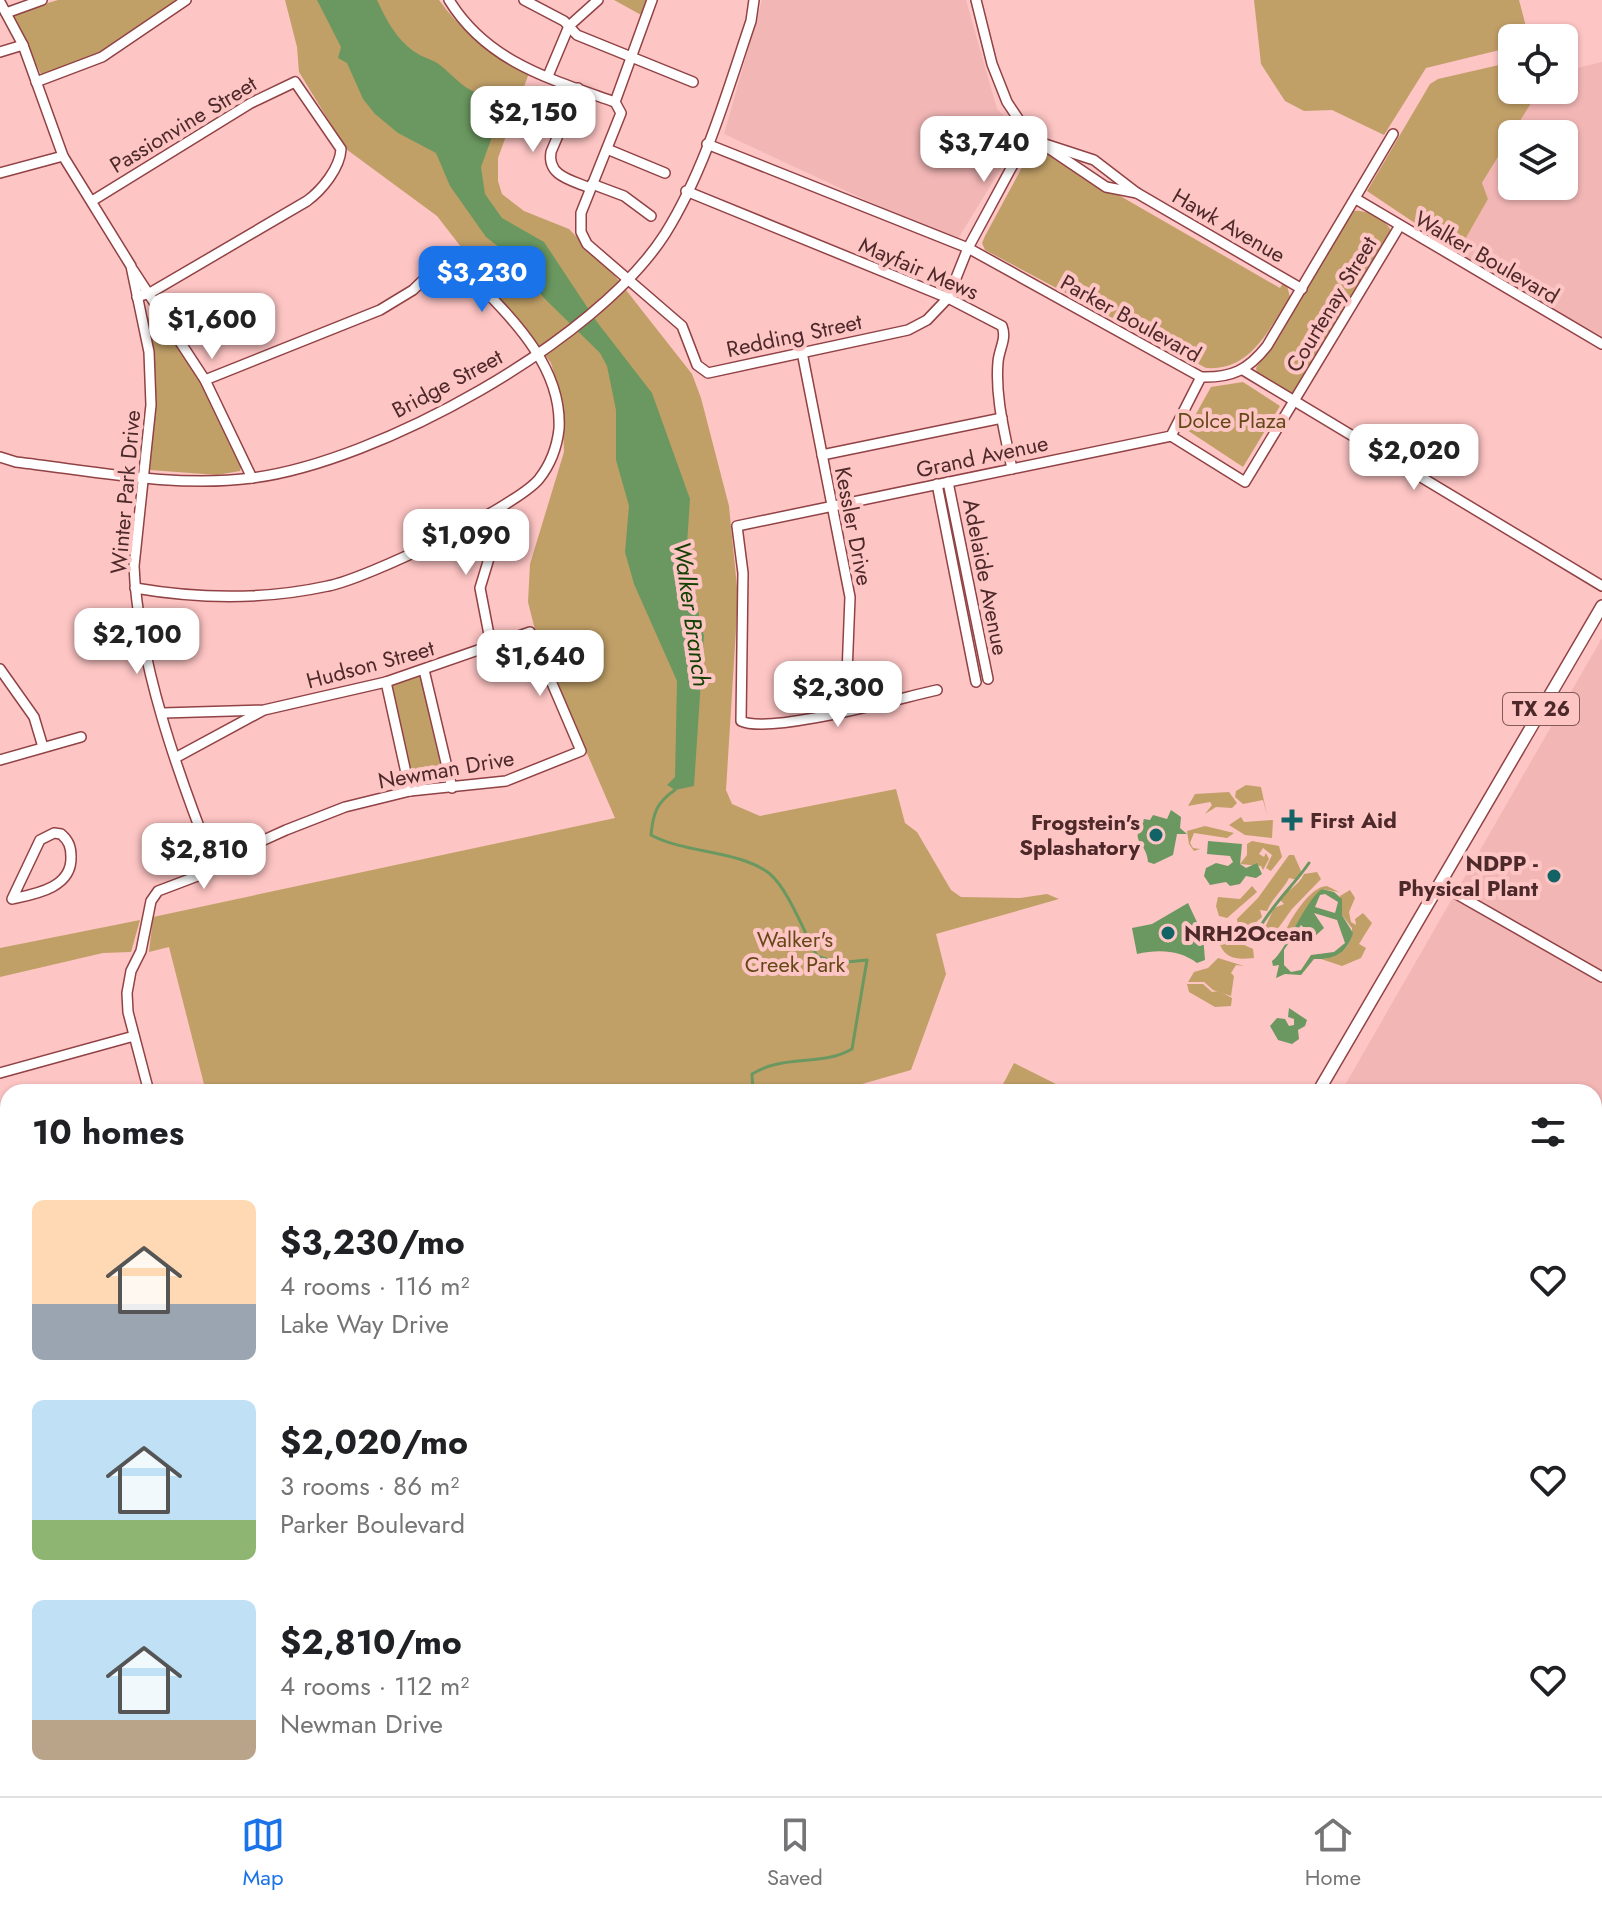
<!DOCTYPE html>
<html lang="en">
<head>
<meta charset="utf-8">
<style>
	body { margin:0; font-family:Jost,sans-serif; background:#f2f2f2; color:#202124; height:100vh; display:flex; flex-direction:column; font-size:30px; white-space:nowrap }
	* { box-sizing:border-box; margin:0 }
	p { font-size:26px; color:#757577 }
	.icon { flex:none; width:44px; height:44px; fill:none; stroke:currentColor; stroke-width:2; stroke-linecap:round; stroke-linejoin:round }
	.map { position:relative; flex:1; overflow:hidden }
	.details { position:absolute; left:0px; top:1084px; width:1602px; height:712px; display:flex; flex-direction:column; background:#fff; border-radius:24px 24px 0 0; box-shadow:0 2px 6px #0004 }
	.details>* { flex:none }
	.controls { position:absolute; left:1498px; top:24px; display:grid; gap:16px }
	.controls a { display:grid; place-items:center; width:80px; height:80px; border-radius:12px; background:#fff; box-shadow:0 2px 6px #0004; font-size:40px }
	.price { position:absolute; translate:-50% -68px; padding:0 18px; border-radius:16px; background:#fff; color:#222; font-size:26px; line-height:52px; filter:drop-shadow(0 2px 4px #0008) }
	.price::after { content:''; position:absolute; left:50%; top:48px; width:24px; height:18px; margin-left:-12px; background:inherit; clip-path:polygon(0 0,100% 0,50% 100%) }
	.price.current { background:#1a73e8; color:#fff }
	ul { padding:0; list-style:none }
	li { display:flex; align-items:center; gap:24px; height:200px; padding:0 32px }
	li span { display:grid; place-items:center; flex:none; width:224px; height:160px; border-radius:12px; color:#555 }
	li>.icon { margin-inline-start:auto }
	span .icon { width:96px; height:96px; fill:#fffc; stroke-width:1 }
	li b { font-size:34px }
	h2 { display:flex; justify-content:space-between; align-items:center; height:96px; padding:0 32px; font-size:34px }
	.dock { display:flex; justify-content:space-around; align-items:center; height:112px; border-top:2px solid #e0e0e0; background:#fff; font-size:22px; color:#757577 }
	.dock a { display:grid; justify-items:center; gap:4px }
	.dock .current { color:#1a73e8 }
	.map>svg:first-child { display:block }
	.built { fill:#f2b6b5; fill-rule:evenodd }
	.green { fill:#c1a068 }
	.water { fill:#6b9860; fill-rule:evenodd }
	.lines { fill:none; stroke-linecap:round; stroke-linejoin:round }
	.stream { stroke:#6b9860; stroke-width:3 }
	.minor-casing { stroke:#914245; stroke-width:12 }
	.major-casing { stroke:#914245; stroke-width:14 }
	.minor { stroke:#fff; stroke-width:9 }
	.major { stroke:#fff; stroke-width:11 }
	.poi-dot { fill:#126366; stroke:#fdc5c4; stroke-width:3 }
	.labels { text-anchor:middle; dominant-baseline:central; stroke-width:8; stroke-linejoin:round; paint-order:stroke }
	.shield { fill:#fdc5c4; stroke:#825858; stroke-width:2 }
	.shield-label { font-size:20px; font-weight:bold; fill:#4d292a }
	.street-label { font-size:22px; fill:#4d292a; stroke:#fdc5c4 }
	.park-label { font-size:22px; fill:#644917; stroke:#fdc5c4 }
	.poi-label { font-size:22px; font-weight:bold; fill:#4d292a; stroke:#fdc5c4; text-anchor:start }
	.water-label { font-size:24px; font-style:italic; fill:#154105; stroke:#fdc5c4 }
</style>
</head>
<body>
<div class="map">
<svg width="1602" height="1796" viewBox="0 0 1602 1796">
	<rect width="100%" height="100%" fill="#fdc5c4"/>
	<g class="built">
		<path d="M762 0H966L997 109 1022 134 956 242 724 134Z"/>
		<path d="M1602 62V336L1540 303 1458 252 1488 199 1482 184 1539 90H1564V71ZM1512 134H1564V186H1512Z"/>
		<path d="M1602 638V1796H937L942 1788H1594V1092H1341Z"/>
		<path d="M8 1420V1599L0 1601V1422Z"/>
	</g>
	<g class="green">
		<path d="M58 0H182L89 59 42 76 11 17 14 13Z"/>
		<path d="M285 0H439C464 34 491 56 529 73L498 158V181L502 194 524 211 569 229 615 276 692 374 701 398 729 506 738 597 726 790 732 804 760 816 896 789 905 823 917 832 951 890 961 897 1020 898 1047 894 1059 899 936 934 946 974 911 1070 834 1092H206L169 947 149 952 153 917 615 818 537 638 528 602 530 564 564 452 562 402 551 363 437 216 346 149 299 72 297 47Z"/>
		<path d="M614 0H647L643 16Z"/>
		<path d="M1254 0H1519L1529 38H1512V47L1426 68 1384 135 1332 110 1304 111 1285 101 1261 64Z"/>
		<path d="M1512 62V90H1539L1482 183 1488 199 1458 252 1367 191 1430 84 1438 79Z"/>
		<path d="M1042 151 1280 288 1283 283 1287 286 1290 297C1268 330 1251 371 1206 368L985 250 982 243 985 236 1027 158Z"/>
		<path d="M1353 211C1366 209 1386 219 1391 231L1295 392 1289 393 1257 373 1256 368Z"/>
		<path d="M159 315 194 370 242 465 240 471 217 475 150 470 155 397 147 318Z"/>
		<path d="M1243 382 1280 406 1243 467 1187 430 1211 387Z"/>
		<path d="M413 676H420L443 775 441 779 412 784 390 683Z"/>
		<path d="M1246 785 1261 787 1267 815 1263 800 1243 804 1235 797 1236 791Z"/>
		<path d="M1229 792 1237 803 1232 808 1216 807 1205 814 1212 805 1210 802 1188 806 1195 794Z"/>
		<path d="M1241 817 1244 822 1273 820 1272 838 1245 835 1229 825Z"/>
		<path d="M1205 826 1234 833 1227 838 1194 833 1190 843 1193 848 1200 849 1194 851 1189 844 1187 831Z"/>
		<path d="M1252 841 1279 846 1282 857 1271 871 1266 868 1272 855 1263 848 1259 854 1264 857 1266 853 1269 859 1263 870 1261 866 1240 864 1247 855V844Z"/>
		<path d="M1289 855H1294L1301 871 1298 880 1289 878C1283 890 1273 897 1267 911L1260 910 1262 917 1252 926 1256 935 1262 934 1274 908 1284 904 1280 900C1286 890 1298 887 1304 874L1317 872 1321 879 1292 909 1269 941 1248 943 1239 936 1237 919 1258 898Z"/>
		<path d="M1252 886 1257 892 1227 918 1219 916 1216 906 1218 897 1240 899Z"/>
		<path d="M1327 886 1339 892 1322 889 1292 932 1284 935C1288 922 1310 886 1327 886Z"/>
		<path d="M1350 890 1355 898 1349 912 1351 922 1356 925 1355 919 1363 913 1372 923 1359 944 1366 948 1361 958 1342 966 1321 959C1339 958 1353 947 1352 928L1342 915 1340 896Z"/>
		<path d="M140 920 131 952 103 953 0 977V948Z"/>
		<path d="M1223 930H1229L1238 942 1253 949 1254 958C1240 959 1227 961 1220 945Z"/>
		<path d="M1218 958 1244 966 1236 965 1231 973 1234 976 1231 996 1213 990 1204 982H1188L1194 972 1208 968Z"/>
		<path d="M1187 984H1203L1212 992 1219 991 1232 998 1231 1006 1215 1007 1189 992Z"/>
		<path d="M1014 1063 1072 1092H999Z"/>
		<path d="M633 1788H725L734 1796H638Z"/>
	</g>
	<g class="water">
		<path d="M317 0H377C387 21 397 41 418 54 425 58 434 60 440 65 464 85 464 92 498 98L501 112 481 167 485 194 502 218 544 242 597 322 652 393 690 499 686 560 704 636 694 786 675 790 667 785 675 777 677 681 634 584 625 552 629 506 616 460V410L607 366 600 353 545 299 504 251 486 237 450 186 436 153 398 133 375 114 363 99 347 63 338 58 341 47Z"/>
		<path d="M1171 810 1181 817 1180 828 1187 834H1177L1173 855 1154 864 1148 862C1147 841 1128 844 1144 819L1150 820 1153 815 1167 819Z"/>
		<path d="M1208 841 1242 844 1240 864 1246 868 1257 863 1262 874 1256 878 1246 876 1240 884 1230 886 1226 882 1210 885 1204 876 1206 868 1216 863 1228 866 1233 862 1230 856 1207 854Z"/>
		<path d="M1322 889 1334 892 1342 899V915L1353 933C1347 953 1335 960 1314 959L1301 975 1285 974 1276 978 1279 965 1273 966 1272 961C1285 953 1305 900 1322 889ZM1325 894 1338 902 1335 913 1315 907 1320 895ZM1314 913 1337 920 1345 943 1334 952 1311 955 1301 970 1291 972 1284 965V950L1301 925 1314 937 1324 928Z"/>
		<path d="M1188 903 1203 935 1205 960 1197 963C1180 950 1159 949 1137 954L1132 928 1152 924Z"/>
		<path d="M1289 1008 1307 1020 1305 1026 1298 1030 1299 1039 1292 1044 1278 1040 1270 1026 1277 1018 1285 1019 1289 1026 1294 1025V1019L1288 1017Z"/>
	</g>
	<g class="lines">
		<g class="stream">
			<path d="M675 790C657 802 653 813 651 835 686 854 740 850 770 874 788 889 805 934 817 956L837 963 867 960 852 1049C821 1067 784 1054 752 1074L753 1092"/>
			<path d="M1260 927C1274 903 1293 886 1309 863"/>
			<path d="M658 1788 664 1796"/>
		</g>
		<defs>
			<g id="minor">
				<path d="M449 0C487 62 550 79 615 102"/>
				<path d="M524 0 564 21 577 35 693 82"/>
				<path d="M652 0 615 102 621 113 581 213V232L587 244 682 326 697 365 708 373 908 330 927 320 948 298 968 248 1029 135"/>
				<path d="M976 0 992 64 1007 102 1029 135 1106 187 1137 193"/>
				<path d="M0 2 23 45 63 156 131 266 149 352 151 405 134 566C138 662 178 774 213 863"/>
				<path d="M6 13 42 0"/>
				<path d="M0 52 23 45"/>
				<path d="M548 76 569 26 598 0"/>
				<path d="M36 82 102 57 186 0"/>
				<path d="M578 88 551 152C547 176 571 180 590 188"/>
				<path d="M707 144 968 248 1201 377C1232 378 1248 370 1267 346L1393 134"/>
				<path d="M1045 144 1094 160 1137 193 1302 289"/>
				<path d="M607 149 665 173"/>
				<path d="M0 173 63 156"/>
				<path d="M592 184 624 196 651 216"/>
				<path d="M686 191 948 298 1002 326C1007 339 999 349 998 362 995 398 1005 433 1012 469"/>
				<path d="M1356 199 1602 344"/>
				<path d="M92 201 251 103 295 82 341 149C340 168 322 190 307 201L150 293 137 297"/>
				<path d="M133 270 205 380 252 478"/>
				<path d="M802 352 850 597 847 674 855 708"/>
				<path d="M1243 370 1602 586"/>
				<path d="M1171 436 1245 482 1399 227"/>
				<path d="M822 455 1002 418"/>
				<path d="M0 457 16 462C93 471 175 488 252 478 378 462 596 342 665 234 705 170 727 92 751 21L754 0"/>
				<path d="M948 482 988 679"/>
				<path d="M937 484 976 682"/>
				<path d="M135 588C199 599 264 600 328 586 366 579 516 507 539 479 550 465 557 447 559 429 563 356 494 303 450 254L413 290 380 310 205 380"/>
				<path d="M491 645 480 588 497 532 500 508"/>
				<path d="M0 669 34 717 43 747"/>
				<path d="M424 670 452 788"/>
				<path d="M386 682 410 791"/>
				<path d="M937 690C900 698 770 735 741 721L743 573 737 526 1171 436 1201 377"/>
				<path d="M177 757 262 711"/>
				<path d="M0 760 81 737"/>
				<path d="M54 833 61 834C69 841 71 847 71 857 72 888 35 894 12 899L40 840Z"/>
				<path d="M1439 884 1602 977"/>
				<path d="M0 1073 134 1036"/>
				<path d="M149 1092 128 1012 127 993 131 971 141 951 151 901 158 891 203 874 213 863 286 830 345 807 410 791 506 781 581 751 530 632 386 682 264 710 163 713"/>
				<path d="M0 1187 8 1185"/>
				<path d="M0 1300 8 1297"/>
				<path d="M0 1415 8 1413"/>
				<path d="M0 1611 8 1609"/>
				<path d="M1594 1633 1602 1638"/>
				<path d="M0 1679 8 1677"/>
				<path d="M623 1788 630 1796"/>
				<path d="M0 1790 11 1795 45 1788"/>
			</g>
			<g id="major">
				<path d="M1318 1092 1602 606"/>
				<path d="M909 1796 914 1788"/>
			</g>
		</defs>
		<use href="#minor" class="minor-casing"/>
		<use href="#major" class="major-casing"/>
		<use href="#minor" class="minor"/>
		<use href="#major" class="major"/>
	</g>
	<g class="poi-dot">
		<path d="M1288 808h8v8h8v8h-8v8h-8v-8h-8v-8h8z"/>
		<circle cx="1156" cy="835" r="8"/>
		<circle cx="1554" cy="876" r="8"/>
		<circle cx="1168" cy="933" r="8"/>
	</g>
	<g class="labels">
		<rect class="shield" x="1503" y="693" width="76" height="32" rx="6"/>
		<g class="shield-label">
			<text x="1541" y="709">TX 26</text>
		</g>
		<g class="street-label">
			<text transform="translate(183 124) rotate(-31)">Passionvine Street</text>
			<text transform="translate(1229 225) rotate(30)">Hawk Avenue</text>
			<text transform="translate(1487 257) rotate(30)">Walker Boulevard</text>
			<text transform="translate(919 268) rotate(23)">Mayfair Mews</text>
			<text transform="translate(1331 304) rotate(-59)">Courtenay Street</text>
			<text transform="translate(1131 318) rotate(29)">Parker Boulevard</text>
			<text transform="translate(794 335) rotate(-12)">Redding Street</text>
			<text transform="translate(447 383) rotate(-28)">Bridge Street</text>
			<text transform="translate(982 456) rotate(-12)">Grand Avenue</text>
			<text transform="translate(125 492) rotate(-85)">Winter Park Drive</text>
			<text transform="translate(854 526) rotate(79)">Kessler Drive</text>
			<text transform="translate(986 577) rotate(79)">Adelaide Avenue</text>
			<text transform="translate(370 664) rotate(-15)">Hudson Street</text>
			<text transform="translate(446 769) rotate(-10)">Newman Drive</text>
		</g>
		<g class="park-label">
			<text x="1232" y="420">Dolce Plaza</text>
			<text x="795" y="939">Walker's<tspan x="795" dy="25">Creek Park</tspan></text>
		</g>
		<g class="poi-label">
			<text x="1310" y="820">First Aid</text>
			<text x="1140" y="822" text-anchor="end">Frogstein's<tspan x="1140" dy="25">Splashatory</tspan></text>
			<text x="1538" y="863" text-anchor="end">NDPP -<tspan x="1538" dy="25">Physical Plant</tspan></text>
			<text x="1184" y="933">NRH2Ocean</text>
		</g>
		<g class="water-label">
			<text transform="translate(692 614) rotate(82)">Walker Branch</text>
		</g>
	</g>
</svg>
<div class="controls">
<a><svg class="icon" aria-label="locate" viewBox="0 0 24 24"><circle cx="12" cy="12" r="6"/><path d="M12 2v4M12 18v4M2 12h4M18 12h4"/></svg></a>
<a><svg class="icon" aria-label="layers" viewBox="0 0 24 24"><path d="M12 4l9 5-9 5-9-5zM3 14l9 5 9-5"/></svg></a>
</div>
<b class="price" style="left:533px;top:154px">$2,150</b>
<b class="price" style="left:984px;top:184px">$3,740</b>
<b class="price current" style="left:482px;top:314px">$3,230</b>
<b class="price" style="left:212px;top:361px">$1,600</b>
<b class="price" style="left:1414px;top:492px">$2,020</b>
<b class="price" style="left:466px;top:577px">$1,090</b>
<b class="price" style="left:137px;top:676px">$2,100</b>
<b class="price" style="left:540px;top:698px">$1,640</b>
<b class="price" style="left:838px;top:729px">$2,300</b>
<b class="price" style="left:204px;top:891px">$2,810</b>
<section class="details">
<h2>10 homes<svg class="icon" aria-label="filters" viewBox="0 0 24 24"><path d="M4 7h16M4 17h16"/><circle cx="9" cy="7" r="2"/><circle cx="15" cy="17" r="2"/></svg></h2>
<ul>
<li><span style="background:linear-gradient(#ffd9b3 65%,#9aa5b1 0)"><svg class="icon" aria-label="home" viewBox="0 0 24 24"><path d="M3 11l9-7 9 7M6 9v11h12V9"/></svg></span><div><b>$3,230/mo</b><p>4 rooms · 116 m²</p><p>Lake Way Drive</p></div><svg class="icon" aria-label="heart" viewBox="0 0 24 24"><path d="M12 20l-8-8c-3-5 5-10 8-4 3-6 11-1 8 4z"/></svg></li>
<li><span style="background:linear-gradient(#bfe0f5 75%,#8fb573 0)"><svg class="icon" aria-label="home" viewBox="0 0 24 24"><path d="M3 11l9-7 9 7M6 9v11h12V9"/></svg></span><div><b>$2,020/mo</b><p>3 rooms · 86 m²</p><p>Parker Boulevard</p></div><svg class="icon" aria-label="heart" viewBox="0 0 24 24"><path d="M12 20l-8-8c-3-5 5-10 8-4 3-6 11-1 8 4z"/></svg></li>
<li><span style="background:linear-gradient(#bfe0f5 75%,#b9a48a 0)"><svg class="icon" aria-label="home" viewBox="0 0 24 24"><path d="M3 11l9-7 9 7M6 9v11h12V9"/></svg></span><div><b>$2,810/mo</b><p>4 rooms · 112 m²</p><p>Newman Drive</p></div><svg class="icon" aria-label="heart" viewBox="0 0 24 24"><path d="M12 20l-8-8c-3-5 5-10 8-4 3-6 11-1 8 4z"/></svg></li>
</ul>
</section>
</div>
<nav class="dock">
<a class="current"><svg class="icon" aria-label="map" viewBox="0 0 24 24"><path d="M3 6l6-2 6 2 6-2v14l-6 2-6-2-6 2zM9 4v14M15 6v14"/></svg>Map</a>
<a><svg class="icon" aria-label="saved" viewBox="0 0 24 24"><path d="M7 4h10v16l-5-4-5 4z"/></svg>Saved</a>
<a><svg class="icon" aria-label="home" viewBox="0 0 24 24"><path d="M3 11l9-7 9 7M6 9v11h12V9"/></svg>Home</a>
</nav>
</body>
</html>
